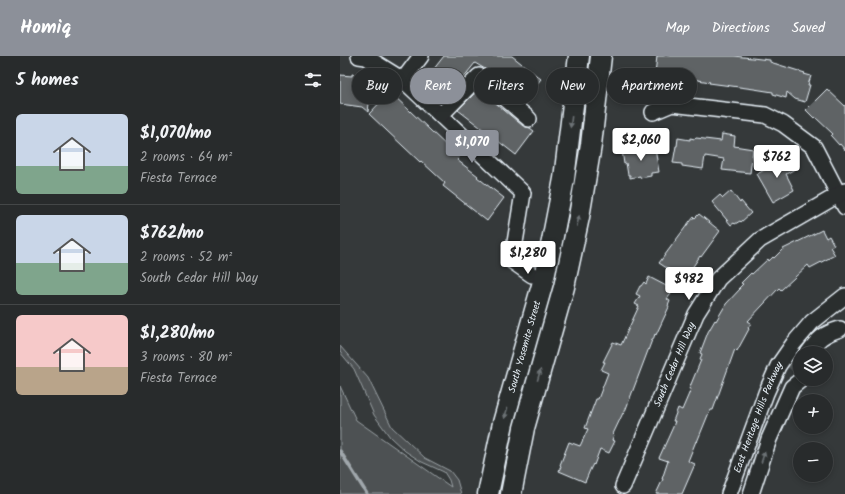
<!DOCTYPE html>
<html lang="en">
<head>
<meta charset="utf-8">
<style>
	body { margin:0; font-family:Kalam,sans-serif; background:#343738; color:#f1f3f6; height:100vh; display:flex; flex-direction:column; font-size:15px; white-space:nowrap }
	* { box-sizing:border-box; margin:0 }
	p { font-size:13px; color:#a5a7a9 }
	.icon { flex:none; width:22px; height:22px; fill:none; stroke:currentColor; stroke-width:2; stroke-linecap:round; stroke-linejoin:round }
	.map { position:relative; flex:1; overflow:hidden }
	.panel { display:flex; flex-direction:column; background:#282b2c; width:340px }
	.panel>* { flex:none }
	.guide { position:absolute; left:12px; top:12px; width:380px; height:36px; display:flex; gap:8px }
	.buttons { position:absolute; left:453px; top:290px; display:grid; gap:8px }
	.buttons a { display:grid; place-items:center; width:40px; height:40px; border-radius:50%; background:#282b2c; box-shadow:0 2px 6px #0003,0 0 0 1px #444748; font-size:20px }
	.price { position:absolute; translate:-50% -34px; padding:0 9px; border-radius:4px; background:#fff; color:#222; font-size:13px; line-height:26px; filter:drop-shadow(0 1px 2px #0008) }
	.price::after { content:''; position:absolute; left:50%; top:24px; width:12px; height:9px; margin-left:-6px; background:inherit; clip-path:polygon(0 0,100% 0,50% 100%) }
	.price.on { background:#8c9099; color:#fff }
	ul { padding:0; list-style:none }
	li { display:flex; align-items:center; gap:12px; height:100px; padding:0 16px }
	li+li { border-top:1px solid #444748 }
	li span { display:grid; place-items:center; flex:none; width:112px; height:80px; border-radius:6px; color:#555 }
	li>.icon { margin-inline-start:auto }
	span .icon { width:48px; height:48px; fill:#fffc; stroke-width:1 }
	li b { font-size:17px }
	h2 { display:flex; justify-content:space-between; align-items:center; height:48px; padding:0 16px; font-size:17px }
	.pill { padding:0 14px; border-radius:18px; background:#282b2c; box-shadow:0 2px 6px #0003,0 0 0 1px #444748; font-size:14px; line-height:36px }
	.pill.on { background:#8c9099; color:#fff }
	header { display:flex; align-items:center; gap:24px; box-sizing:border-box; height:56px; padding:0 20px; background:#8c9099; color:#fff }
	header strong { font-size:19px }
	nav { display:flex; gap:22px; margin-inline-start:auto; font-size:14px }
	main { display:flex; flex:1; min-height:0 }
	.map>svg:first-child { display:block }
	.green { fill:#4d5152; stroke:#9aa1a5 }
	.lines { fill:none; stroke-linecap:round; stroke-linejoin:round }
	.stream { stroke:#a0a7ac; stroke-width:3.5 }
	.building { fill:#5f6365; stroke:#e8f1f8 }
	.minor-tunnel { stroke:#505556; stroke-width:15; stroke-dasharray:15 8; stroke-linecap:butt }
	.minor-casing { stroke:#e8f1f8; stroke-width:18 }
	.major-casing { stroke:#e8f1f8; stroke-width:23 }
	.minor { stroke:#2a2d2e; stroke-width:15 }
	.major { stroke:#2a2d2e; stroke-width:20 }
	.oneway { fill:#6c7275 }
	.labels { text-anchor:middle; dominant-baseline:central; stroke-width:3; stroke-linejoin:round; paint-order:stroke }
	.street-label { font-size:10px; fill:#e8f1f8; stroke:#2a2d2e }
</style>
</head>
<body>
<header>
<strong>Homiq</strong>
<nav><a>Map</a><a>Directions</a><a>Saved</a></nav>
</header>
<main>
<section class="panel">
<h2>5 homes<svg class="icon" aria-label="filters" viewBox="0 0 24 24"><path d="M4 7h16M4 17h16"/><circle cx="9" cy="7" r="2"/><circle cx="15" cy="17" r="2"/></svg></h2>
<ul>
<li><span style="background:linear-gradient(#c9d6e8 65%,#7fa58c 0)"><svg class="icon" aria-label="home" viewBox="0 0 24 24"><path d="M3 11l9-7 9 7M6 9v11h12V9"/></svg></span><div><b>$1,070/mo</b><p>2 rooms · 64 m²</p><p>Fiesta Terrace</p></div></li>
<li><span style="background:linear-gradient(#c9d6e8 60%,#7fa58c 0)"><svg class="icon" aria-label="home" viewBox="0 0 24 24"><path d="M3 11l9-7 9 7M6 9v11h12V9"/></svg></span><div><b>$762/mo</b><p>2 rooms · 52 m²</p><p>South Cedar Hill Way</p></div></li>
<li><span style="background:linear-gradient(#f6c9c9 65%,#b9a48a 0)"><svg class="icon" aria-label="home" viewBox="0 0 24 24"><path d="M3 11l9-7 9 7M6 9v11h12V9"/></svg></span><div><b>$1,280/mo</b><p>3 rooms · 80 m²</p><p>Fiesta Terrace</p></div></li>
</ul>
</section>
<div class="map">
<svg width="505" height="438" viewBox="0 0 505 438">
	<rect width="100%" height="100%" fill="#35393a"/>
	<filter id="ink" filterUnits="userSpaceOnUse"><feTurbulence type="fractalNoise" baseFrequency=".025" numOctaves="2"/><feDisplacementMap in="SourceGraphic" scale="8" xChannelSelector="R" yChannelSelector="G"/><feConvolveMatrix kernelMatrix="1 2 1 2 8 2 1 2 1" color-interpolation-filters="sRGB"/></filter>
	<g filter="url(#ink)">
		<path class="green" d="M0 290 28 322 52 371 85 402 110 415 117 424 121 438H0V330L16 364 111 431 109 424 104 416 82 406 65 395 50 381 34 359 14 313 0 296Z"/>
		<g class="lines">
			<path class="stream" d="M0 395 27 438"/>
		</g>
		<g class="building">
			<path d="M104 0H172L201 23 183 45 145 13 135 7 123 22H124L103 44 82 28Z"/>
			<path d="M317 0H394L430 4V6L465 17 464 18 471 20 468 29H470L465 46 455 43 447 36 446 42 433 38V36L414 33 369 27 370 26 346 22V25L334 23 320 21V18H315Z"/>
			<path d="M12 18 24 20 23 29 31 30 28 56 22 51 0 48V19L12 20Z"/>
			<path d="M139 33 183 70 190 72 194 75 176 99 118 54Z"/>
			<path d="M487 33 505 50V94L500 88 499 89 491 80 493 78 475 61 474 62 466 54Z"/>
			<path d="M50 36 110 93 111 92 120 101 117 104 138 120 137 121 164 142 147 165 103 130 105 127 81 105 80 106 29 58Z"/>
			<path d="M382 78 395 80 394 90 413 93 410 117 382 114 384 103 365 100 363 113 342 110V108L333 107 336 90H337L338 82 350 84V82L355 83 356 82 381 85Z"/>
			<path d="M301 90 302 95 315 92 319 116 311 117V120L300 122V120L290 122V119H288L286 107 284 108 282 94Z"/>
			<path d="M448 101 455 113 446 118 454 134 433 146 417 118Z"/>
			<path d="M391 135 400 147 401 145 411 157 401 166 400 165 395 168 394 167 391 169 372 146 380 139 383 142Z"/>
			<path d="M359 158 380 175 361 201 360 200 350 215 349 214 342 222 319 207 350 165V166L354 161 355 162Z"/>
			<path d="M482 174 486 182 489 180 494 189 490 191 495 199 470 212 468 209 441 234 439 232 438 233 408 265 411 267 408 272 409 273 397 295 395 293 373 354H371L368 359 357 386 356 385 348 405 355 408 342 438H316L323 423H322L328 405 319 402 333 371 335 365H333L338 352 342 354 351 333H349L361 304 360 303 362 298 360 297 368 276 375 264 376 265 386 248 400 233 399 232 403 228 401 227 411 217 412 218 428 203 429 205 433 201 434 202 443 193Z"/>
			<path d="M309 221 334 234 327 243 330 245 328 250 329 251 316 279 315 278 313 284H312L284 358 283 357 273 378 274 379 272 384 275 385 269 397 260 393 254 409 253 408 250 414 245 426 219 415 221 410 220 409 229 386 240 390 248 373 245 372 256 343H258L268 317 261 314 265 306H263L273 286 281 289 299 250 295 248 300 240 296 238 300 230H301L304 226 306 228Z"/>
		</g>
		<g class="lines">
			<path class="minor-tunnel" d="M454 316 460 308"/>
			<defs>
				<g id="minor">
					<path d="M19 0 26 1 63 24 183 137 172 205 192 219"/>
					<path d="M63 24 81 0"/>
					<path d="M313 56 332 48 425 59 443 68 474 91 505 151"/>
					<path d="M101 59 139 20 189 63"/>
					<path d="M468 297C478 283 483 278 500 273"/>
					<path id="s1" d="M283 430 356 258 378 223 420 184 505 135"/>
					<path id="s2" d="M389 438 426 337 438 310 454 287 472 266 505 240"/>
					<path d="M411 438 429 383 452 331 462 323"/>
				</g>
				<g id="major">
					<path id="s3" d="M148 438 163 367 203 226 212 185 224 123 239 0"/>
					<path d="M171 438 184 372 224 231 239 161 251 89 261 0"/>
				</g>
			</defs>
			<use href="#minor" class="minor-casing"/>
			<use href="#major" class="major-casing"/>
			<use href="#minor" class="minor"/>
			<use href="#major" class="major"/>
		</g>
		<defs><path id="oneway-solid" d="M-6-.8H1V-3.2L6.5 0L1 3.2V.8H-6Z"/></defs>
		<g class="oneway">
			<use href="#oneway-solid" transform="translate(231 66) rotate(97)"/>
			<use href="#oneway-solid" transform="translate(238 165) rotate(-78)"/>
			<use href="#oneway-solid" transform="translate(199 319) rotate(-74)"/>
			<use href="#oneway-solid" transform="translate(166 357) rotate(106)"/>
			<use href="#oneway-solid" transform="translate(423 401) rotate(-72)"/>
		</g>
	</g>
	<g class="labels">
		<g class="street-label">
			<text stroke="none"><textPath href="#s3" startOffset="152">South Yosemite Street</textPath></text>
			<text stroke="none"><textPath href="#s1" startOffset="132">South Cedar Hill Way</textPath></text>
			<text stroke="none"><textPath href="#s2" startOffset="82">East Heritage Hills Parkway</textPath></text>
		</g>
	</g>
</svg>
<div class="buttons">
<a><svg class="icon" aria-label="layers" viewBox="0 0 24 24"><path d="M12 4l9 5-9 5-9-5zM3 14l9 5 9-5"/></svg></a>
<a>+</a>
<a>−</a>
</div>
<b class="price" style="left:301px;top:106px">$2,060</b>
<b class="price on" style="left:132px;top:108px">$1,070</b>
<b class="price" style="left:437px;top:123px">$762</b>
<b class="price" style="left:188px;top:219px">$1,280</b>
<b class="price" style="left:349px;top:245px">$982</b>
<div class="guide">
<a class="pill">Buy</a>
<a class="pill on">Rent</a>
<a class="pill">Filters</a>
<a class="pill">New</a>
<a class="pill">Apartment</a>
</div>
</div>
</main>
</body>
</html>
